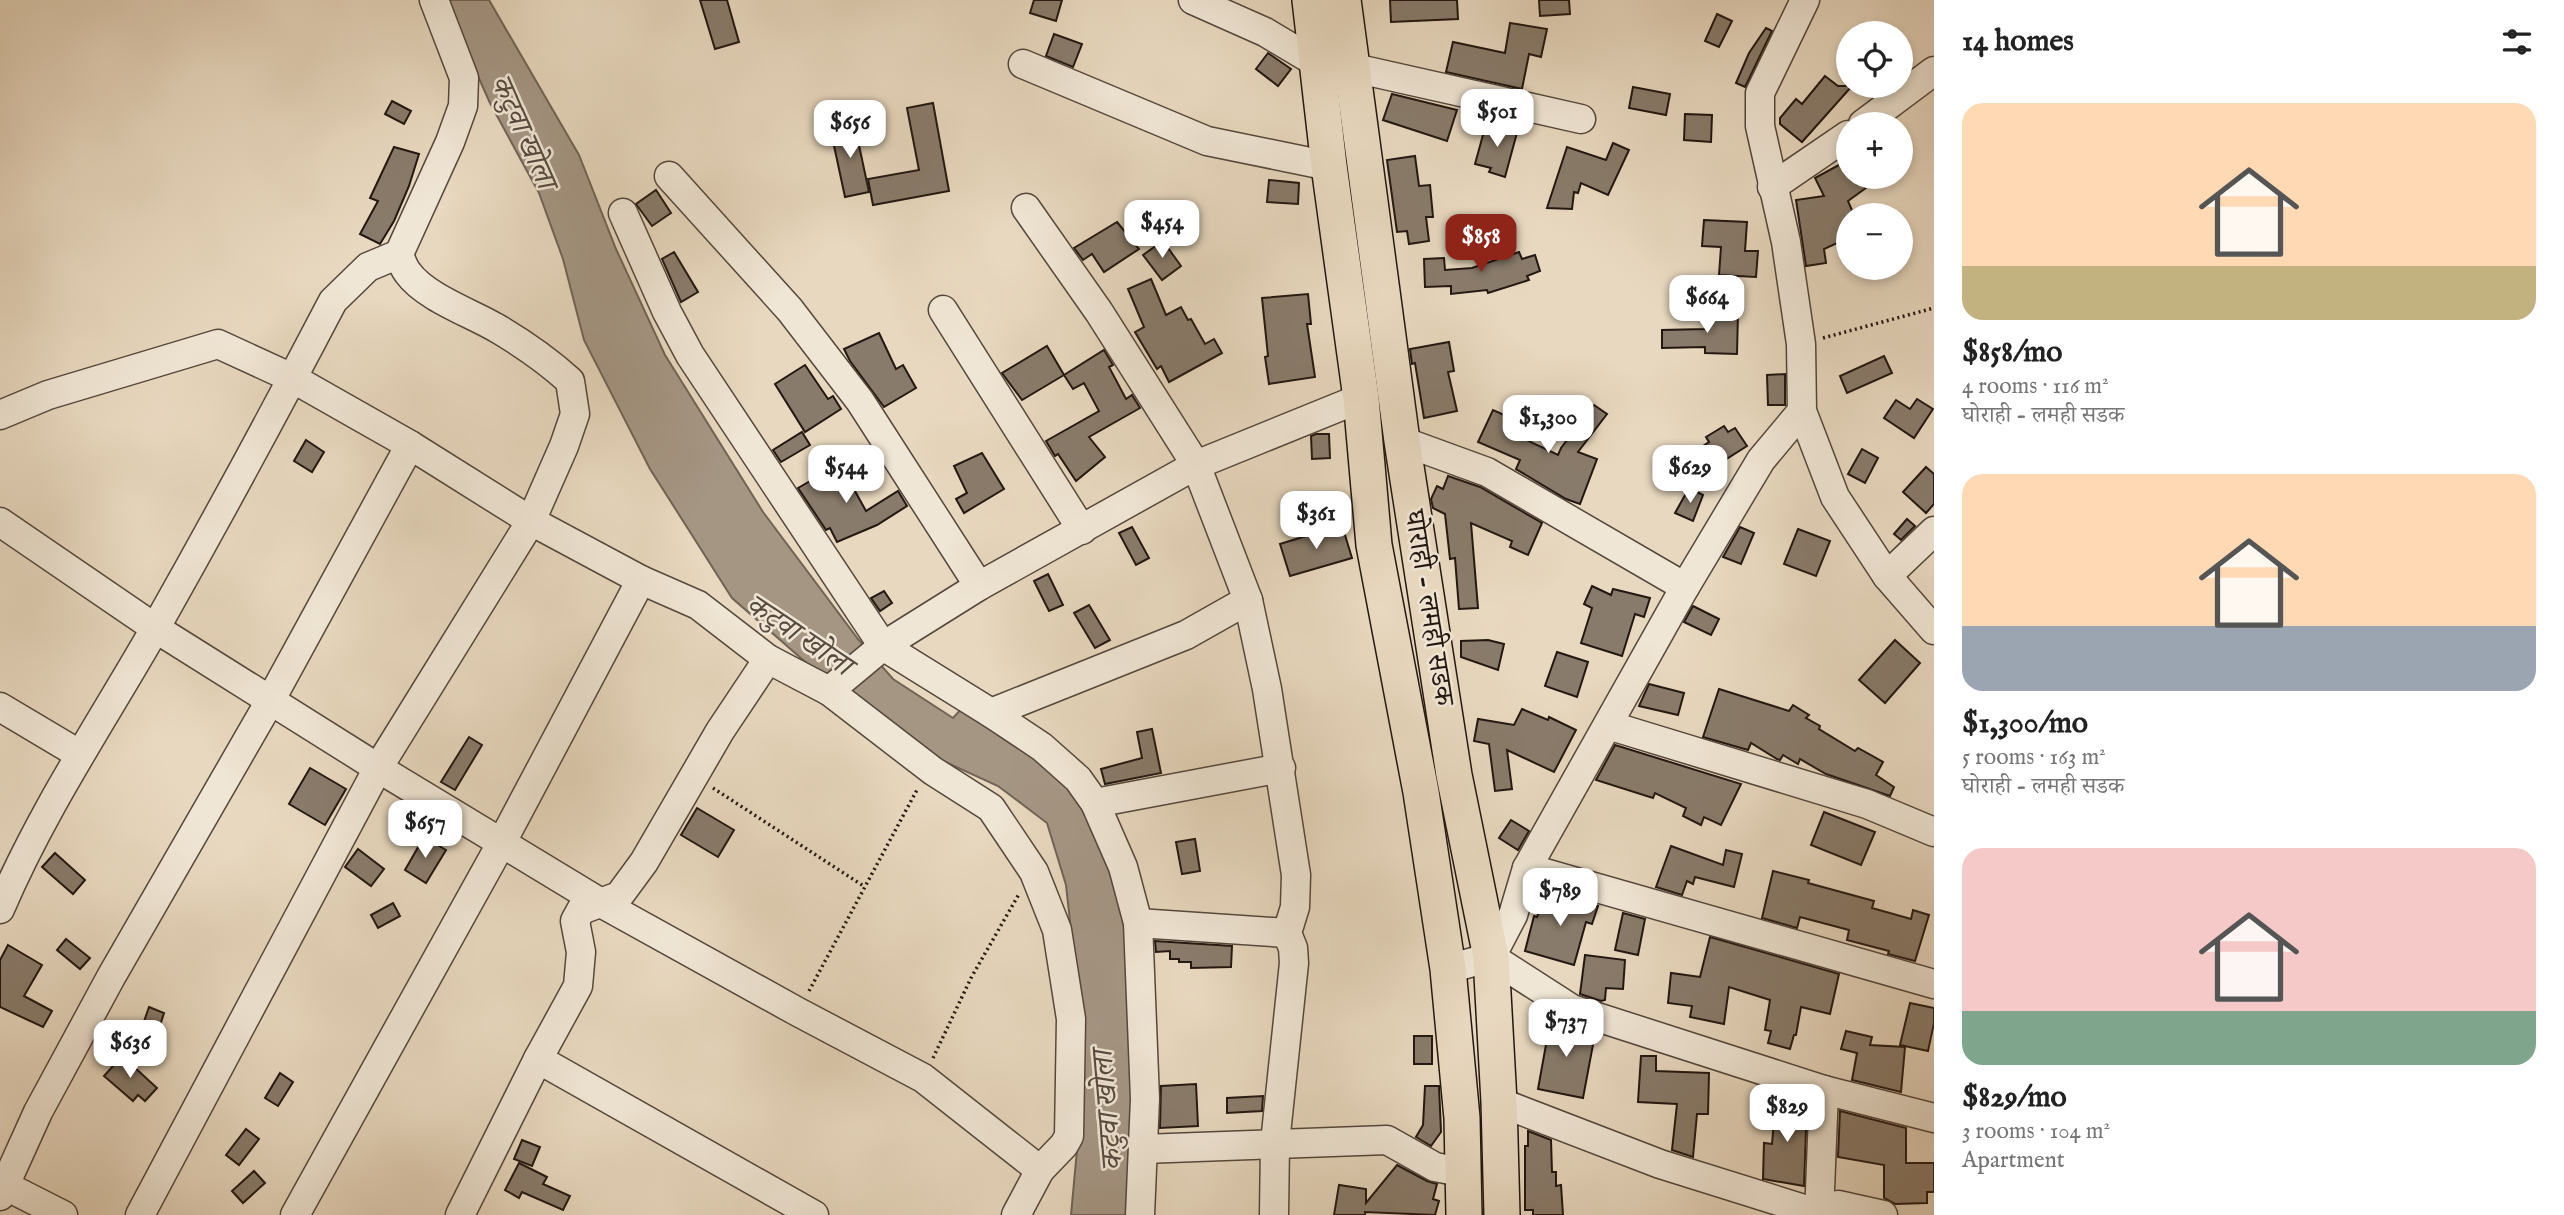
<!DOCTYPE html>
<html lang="en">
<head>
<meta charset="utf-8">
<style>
	body { margin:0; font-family:"IM FELL English","Noto Serif Devanagari",serif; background:#f2f2f2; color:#222; height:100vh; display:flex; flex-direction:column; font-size:26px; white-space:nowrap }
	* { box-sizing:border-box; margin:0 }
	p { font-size:23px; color:#767676 }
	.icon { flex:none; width:38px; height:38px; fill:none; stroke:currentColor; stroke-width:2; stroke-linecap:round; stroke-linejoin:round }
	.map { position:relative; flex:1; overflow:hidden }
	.details { display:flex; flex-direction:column; background:#fff; width:630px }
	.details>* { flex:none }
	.controls { position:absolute; left:1836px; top:21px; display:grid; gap:14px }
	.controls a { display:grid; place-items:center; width:77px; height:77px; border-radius:50%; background:#fff; box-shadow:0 4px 10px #0003; font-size:35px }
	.price { position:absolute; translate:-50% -60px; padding:0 16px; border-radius:14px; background:#fff; color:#222; font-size:23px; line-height:46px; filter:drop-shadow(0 2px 4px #0008) }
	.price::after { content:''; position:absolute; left:50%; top:42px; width:21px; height:16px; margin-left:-10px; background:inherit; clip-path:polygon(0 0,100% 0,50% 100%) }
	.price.on { background:#8f2418; color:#fff }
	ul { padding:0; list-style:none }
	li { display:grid; align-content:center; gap:14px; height:371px; padding:0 28px }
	li span { display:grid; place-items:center; height:217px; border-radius:21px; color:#555 }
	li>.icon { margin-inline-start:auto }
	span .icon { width:126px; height:126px; fill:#fffc; stroke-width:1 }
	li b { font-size:30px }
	h2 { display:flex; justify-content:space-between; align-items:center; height:84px; padding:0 28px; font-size:30px }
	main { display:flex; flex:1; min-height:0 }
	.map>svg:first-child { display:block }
	.water { fill:#a59684; stroke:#716356; stroke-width:2 }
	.building { fill:#897b6b; stroke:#231711; stroke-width:2 }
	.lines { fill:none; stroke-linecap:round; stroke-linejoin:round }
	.minor-casing { stroke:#54473c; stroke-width:31 }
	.major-casing { stroke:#231711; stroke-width:38 }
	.path { stroke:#231711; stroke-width:3.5; stroke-dasharray:2 3.5; stroke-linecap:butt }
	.minor { stroke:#f0e6d5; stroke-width:28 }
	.major { stroke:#e8d8bf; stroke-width:35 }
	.labels { text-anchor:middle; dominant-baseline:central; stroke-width:5; stroke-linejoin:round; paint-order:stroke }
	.street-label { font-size:28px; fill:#231711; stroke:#f0e6d5 }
	.water-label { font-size:30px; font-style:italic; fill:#574a3f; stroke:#f0e6d5 }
</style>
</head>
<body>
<main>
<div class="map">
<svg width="1934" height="1215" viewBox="0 0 1934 1215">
	<rect width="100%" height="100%" fill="#e8d8bf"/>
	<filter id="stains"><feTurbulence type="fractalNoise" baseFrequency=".00286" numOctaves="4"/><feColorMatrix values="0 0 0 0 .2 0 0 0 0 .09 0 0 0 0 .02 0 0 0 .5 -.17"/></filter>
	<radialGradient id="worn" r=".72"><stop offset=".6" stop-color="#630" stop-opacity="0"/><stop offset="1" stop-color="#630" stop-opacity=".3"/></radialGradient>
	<path class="water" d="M444 0H489L579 155 616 249 665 355 763 512 858 639 893 679 953 718 962 708 1066 780 1097 823 1127 913 1134 1215H1071L1078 1139 1074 958 1066 885 1047 823 998 786 928 754 842 694 732 598 650 469 584 340 563 259 539 193 490 103Z"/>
	<g class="building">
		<path d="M700 0H727L739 42 715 49Z"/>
		<path d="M1034 0H1062L1056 21 1030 13Z"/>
		<path d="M1390 0H1457L1458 19 1391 22Z"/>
		<path d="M1539 0H1569L1570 14 1540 16Z"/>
		<path d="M1717 14 1732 21 1719 47 1705 41Z"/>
		<path d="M1510 23 1547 29 1541 57 1529 54 1522 89 1446 72 1453 42 1505 53Z"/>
		<path d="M1766 28 1772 31 1745 87 1736 83 1749 53Z"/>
		<path d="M1054 34 1082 44 1073 67 1046 56Z"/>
		<path d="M1268 53 1291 69 1278 86 1256 69Z"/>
		<path d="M1825 76 1838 86H1852L1802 142 1780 124V118L1796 99 1802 104Z"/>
		<path d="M1633 87 1670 94 1666 115 1629 108Z"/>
		<path d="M1392 94 1457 110 1447 141 1383 120Z"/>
		<path d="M392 101 411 111 404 124 385 114Z"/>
		<path d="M933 103 949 191 873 205 868 179 919 170 907 108Z"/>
		<path d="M1685 114 1712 115 1711 142 1684 140Z"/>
		<path d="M854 122 869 192 845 197 830 127Z"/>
		<path d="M1486 124 1502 128 1503 125 1518 129 1505 177 1489 172 1491 168 1475 164Z"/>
		<path d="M1613 143 1629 150 1608 195 1581 183 1578 193 1574 192 1572 209 1547 208 1567 147 1606 160Z"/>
		<path d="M394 147 419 154 409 186 394 221 380 244 360 234 378 201 370 198Z"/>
		<path d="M1415 156 1419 186 1430 185 1433 217H1426L1429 241 1409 244 1407 231 1397 232 1387 160Z"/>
		<path d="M1848 160V177H1881L1848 201 1854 215H1848V238L1824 249 1826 263 1806 266 1796 200 1824 196 1815 178Z"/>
		<path d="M1269 180 1299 183 1298 204 1267 202Z"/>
		<path d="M656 190 671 213 652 226 636 204Z"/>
		<path d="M1704 220 1747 222 1745 251H1758L1756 277 1719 275 1721 247 1702 246Z"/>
		<path d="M1117 222 1139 249 1104 272 1092 254 1083 260 1074 248Z"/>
		<path d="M1163 241 1181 266 1162 280 1143 255Z"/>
		<path d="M674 252 698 292 681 302 662 259Z"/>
		<path d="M1519 252 1522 259 1535 255 1540 271 1527 276 1529 280 1488 293 1487 290 1451 294V286L1425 287 1424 259 1444 258 1445 270 1472 268Z"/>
		<path d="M1151 279 1166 315 1181 307 1188 320 1191 319 1205 344 1214 339 1222 353 1169 382 1161 366 1157 369 1135 332 1144 327 1128 289Z"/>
		<path d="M1308 294 1311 324H1307L1315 377 1269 384 1265 357 1268 356 1262 298Z"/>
		<path d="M1706 312 1738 313 1737 354 1705 353V347L1662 348V330L1706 329Z"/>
		<path d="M879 333 896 369 903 365 916 388 884 407 850 361 844 349Z"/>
		<path d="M1449 342 1454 371 1448 372 1457 411 1424 418 1415 363 1412 364 1410 349Z"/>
		<path d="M1047 346 1064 375 1022 400 1002 373Z"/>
		<path d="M1104 350 1113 365 1109 367 1126 399 1132 395 1140 408 1089 437 1105 457 1076 481 1058 454 1055 456 1046 441 1099 411 1084 383 1073 389 1064 375Z"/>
		<path d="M1884 356 1892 373 1847 393 1840 376Z"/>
		<path d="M805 365 828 399 833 396 841 409 805 432 775 384Z"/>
		<path d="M1785 374V405H1768L1767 375Z"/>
		<path d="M1917 399 1933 409 1914 438 1884 418 1896 400 1910 409Z"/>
		<path d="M1594 405 1607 414 1578 452 1597 459 1580 504 1566 499 1516 469 1520 460 1478 442 1493 410 1518 421 1512 433 1558 455 1561 448Z"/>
		<path d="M1724 426 1728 432 1735 428 1747 446 1709 470 1697 450 1709 442 1706 437Z"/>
		<path d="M802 432 810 445 781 462 773 450Z"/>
		<path d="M1316 434H1329L1330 458 1312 459 1311 436Z"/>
		<path d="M306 440 324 452 312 472 294 461Z"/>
		<path d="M1862 449 1878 458 1865 483 1848 474Z"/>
		<path d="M982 453 1004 489 964 513 956 499 967 493 954 466Z"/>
		<path d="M840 464 866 511 898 491 907 506 877 525 837 542 830 528 826 530 798 488Z"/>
		<path d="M1926 467 1934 474V504L1926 513 1903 492Z"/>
		<path d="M1448 476 1480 487 1542 523 1528 555 1510 547 1512 541 1471 523 1478 608 1459 609 1455 558 1450 559 1445 514 1433 508 1431 499 1437 486 1443 489Z"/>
		<path d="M1689 488 1703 495 1693 521 1675 513Z"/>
		<path d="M1907 519 1915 526 1901 540 1894 534Z"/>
		<path d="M1342 525 1352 558 1290 576 1280 544Z"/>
		<path d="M1132 527 1149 558 1136 565 1119 533Z"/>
		<path d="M1740 527 1754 533 1741 564 1723 557Z"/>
		<path d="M1798 529 1830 541 1816 576 1784 564Z"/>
		<path d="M1048 574 1063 605 1049 611 1034 581Z"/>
		<path d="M1592 586 1611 595 1613 589 1650 598 1644 617 1635 614 1622 656 1581 643 1592 608 1584 604Z"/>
		<path d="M884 591 892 603 880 611 871 598Z"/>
		<path d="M1089 605 1110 640 1095 648 1074 613Z"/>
		<path d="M1693 606 1719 619 1711 635 1684 622Z"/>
		<path d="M1488 640 1504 644 1498 670 1461 657V641Z"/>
		<path d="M1895 640 1920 663 1885 703 1859 680Z"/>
		<path d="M1557 652 1588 662 1577 697 1545 686Z"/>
		<path d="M1649 684 1684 693 1678 715 1639 706Z"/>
		<path d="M1719 689 1789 711 1793 705 1809 715 1806 718 1820 726 1819 729 1855 751 1858 748 1883 762 1876 775 1894 787 1890 796 1826 774 1800 759 1798 764 1783 755 1780 760 1777 759 1751 743 1748 750 1703 737Z"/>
		<path d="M1522 709 1548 720 1549 717 1576 730 1554 772 1507 750 1512 789 1495 791 1489 744 1474 741 1478 719 1514 725Z"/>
		<path d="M1152 729 1161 773 1105 784 1101 769 1142 758 1137 732Z"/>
		<path d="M469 737 482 745 455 790 441 782Z"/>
		<path d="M1615 745 1741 784 1721 825 1704 817 1701 825 1683 816 1686 808 1655 793 1653 798 1596 780Z"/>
		<path d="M310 768 346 789 325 825 289 804Z"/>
		<path d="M697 808 734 830 718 857 681 835Z"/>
		<path d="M1824 812 1875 832 1861 865 1811 845Z"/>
		<path d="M1511 820 1529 831 1518 850 1499 838Z"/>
		<path d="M424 837 446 850 426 883 405 870Z"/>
		<path d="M1195 839 1200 871 1182 874 1176 842Z"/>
		<path d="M1671 846 1723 865 1726 850 1742 854 1734 887 1695 877 1693 884 1687 881 1682 895 1656 887Z"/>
		<path d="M358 849 384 869 371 886 345 867Z"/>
		<path d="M55 853 85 880 73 894 42 867Z"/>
		<path d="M1773 871 1809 880 1808 883 1874 901 1872 908 1911 919 1913 910 1929 915 1915 961 1888 954 1889 951 1847 940 1849 930 1800 917 1797 928 1762 918Z"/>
		<path d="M1546 891 1598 906 1592 924 1586 922 1574 965 1525 951 1534 916 1537 917Z"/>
		<path d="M393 903 400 916 378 928 371 915Z"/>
		<path d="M1623 913 1645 919 1638 955 1615 950Z"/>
		<path d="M1710 937 1839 974 1830 1014 1801 1007 1796 1035H1794L1790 1049 1768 1043 1771 1031 1765 1030 1770 1000 1729 987 1724 1024 1690 1017 1692 1006 1668 1003 1671 973 1700 977Z"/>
		<path d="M66 939 90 958 80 969 57 950Z"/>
		<path d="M1155 941 1232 946 1231 967 1191 968V962H1179V959H1170V951L1156 952Z"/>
		<path d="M8 945 42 965 24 996 52 1011 43 1027 0 1007V960Z"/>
		<path d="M1585 955 1625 960 1623 989 1606 988 1605 1000 1601 1001 1580 994Z"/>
		<path d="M1910 1003 1934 1008V1023L1928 1051 1900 1045Z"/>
		<path d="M149 1007 164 1013 156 1038 140 1033Z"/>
		<path d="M1551 1017 1595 1034 1583 1098 1538 1089Z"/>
		<path d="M1846 1031 1872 1037 1870 1045 1905 1047 1901 1092 1852 1080 1857 1053 1841 1049Z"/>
		<rect x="1414" y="1036" width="18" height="28"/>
		<path d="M124 1054 135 1064 133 1066 157 1088 145 1101 138 1095 133 1101 104 1076Z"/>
		<path d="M1641 1056H1656V1071L1709 1073 1708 1114H1697L1693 1157 1672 1150 1677 1104 1638 1102Z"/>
		<path d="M280 1073 293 1082 278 1106 265 1098Z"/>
		<path d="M1196 1084 1198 1126 1160 1128 1161 1086Z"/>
		<path d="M1425 1086H1439L1441 1132 1431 1146 1416 1137 1423 1125Z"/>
		<path d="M1263 1096 1262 1111 1227 1113V1098Z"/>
		<path d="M1776 1098 1807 1102 1804 1186 1763 1179 1764 1143 1772 1144Z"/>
		<path d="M1840 1111 1906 1128V1163H1934V1192H1927V1203L1895 1204 1884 1198V1165L1838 1157Z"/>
		<path d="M246 1129 259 1139 239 1165 226 1155Z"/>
		<path d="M1528 1131 1551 1140 1552 1172H1556V1186L1561 1185 1563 1215H1533V1210H1525V1146H1528Z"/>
		<path d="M522 1140 540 1147 532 1166 514 1159Z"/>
		<path d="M519 1163 547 1177 543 1184 570 1196 563 1210 522 1192 519 1198 505 1190Z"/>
		<path d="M1397 1165 1427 1181 1437 1184 1433 1199 1439 1201 1435 1215 1365 1212V1215H1334L1339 1185 1366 1189V1203Z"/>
		<path d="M254 1171 265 1183 243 1203 232 1191Z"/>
	</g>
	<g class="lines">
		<defs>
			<g id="minor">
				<path d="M1193 0 1265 32 1317 63"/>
				<path d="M1805 0 1760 93V126L1786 242 1801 344 1802 411 1835 497 1887 576 1934 630"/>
				<path d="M1023 64 1207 141 1329 166"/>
				<path d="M1354 68 1581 119"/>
				<path d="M1863 124 1934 71"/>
				<path d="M669 176 790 310 860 401 979 586"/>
				<path d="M1772 187 1848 135"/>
				<path d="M1026 208 1099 312 1196 465 1248 600 1267 689 1296 875 1295 907 1287 933 1293 948 1294 963 1275 1143 1274 1215"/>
				<path d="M623 213 667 312 690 355 883 646 991 713 1042 747 1078 779 1095 803 1123 867 1138 923 1145 1099 1140 1215"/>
				<path d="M943 310 1082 530"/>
				<path d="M0 415 48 395 218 344 292 378 410 445 531 521 641 580 698 605 768 659 829 691 933 771 991 808 1034 872 1057 930 1071 1019 1069 1136 1064 1145 1040 1170 1016 1215"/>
				<path d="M1402 441 1487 472 1685 587"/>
				<path d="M0 522 155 628 378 768 601 903 798 1012 923 1078 1040 1170"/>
				<path d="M1887 576 1934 531"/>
				<path d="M829 691 883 646 979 586 1196 465 1361 398"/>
				<path d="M0 707 79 754"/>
				<path d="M991 713 1186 635 1248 600"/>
				<path d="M1608 725 1867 804 1934 832"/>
				<path d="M1095 803 1281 768"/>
				<path d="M1527 868 1934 984"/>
				<path d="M0 909C42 810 103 720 156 627 217 519 276 410 333 301L368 267 399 254 450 142 463 106 464 78 434 0"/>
				<path d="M1138 923 1287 933"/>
				<path d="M1491 957 1572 1009 1824 1090 1934 1118"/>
				<path d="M1448 969 1491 957 1513 915 1527 868 1685 587 1761 460 1802 411"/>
				<path d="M538 1059 814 1215"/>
				<path d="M1499 1102 1660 1164 1820 1214 1838 1205 1883 1215"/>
				<path d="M1143 1149 1387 1140 1435 1167 1461 1172"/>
				<path d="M0 1183 63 1215"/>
				<path d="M0 1196 38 1112 111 977 270 701 410 445"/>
				<path d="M140 1215 378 768 531 521 564 446 575 414 570 381C548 361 525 345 500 330 474 314 426 298 408 273 404 268 401 260 399 254"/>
				<path d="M295 1215 502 842 641 580"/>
				<path d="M460 1215 538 1059 578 986 581 952 575 921 581 910 619 896 644 862 720 731 768 659"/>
				<path d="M1819 1215 1824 1090"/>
			</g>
			<g id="major">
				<path d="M1310 0 1329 166 1361 398 1374 545 1421 792 1448 969 1462 1118 1464 1215"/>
				<path d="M1343 0 1402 441 1454 775 1491 957 1499 1102 1502 1215"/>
			</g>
		</defs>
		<use href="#minor" class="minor-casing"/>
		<use href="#major" class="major-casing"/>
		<g class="path">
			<path d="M1823 338 1934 308"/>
			<path d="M713 788 865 887"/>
			<path d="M809 991 918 788"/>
			<path d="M933 1058 971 978 1019 894"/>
		</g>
		<use href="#minor" class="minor"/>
		<use href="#major" class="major"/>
	</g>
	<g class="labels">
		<g class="street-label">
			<text transform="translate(1428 608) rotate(81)">घोराही - लमही सडक</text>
		</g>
		<g class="water-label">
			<text transform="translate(522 132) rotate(66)">कटुवा खोला</text>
			<text transform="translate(798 636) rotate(34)">कटुवा खोला</text>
			<text transform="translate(1109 1111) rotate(-95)">कटुवा खोला</text>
		</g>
	</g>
	<rect width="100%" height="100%" filter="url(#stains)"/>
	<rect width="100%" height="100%" fill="url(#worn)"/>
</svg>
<div class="controls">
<a><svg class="icon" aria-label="locate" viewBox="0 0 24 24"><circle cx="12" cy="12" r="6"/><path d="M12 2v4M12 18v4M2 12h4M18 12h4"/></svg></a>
<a>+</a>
<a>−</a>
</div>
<b class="price" style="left:1497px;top:149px">$501</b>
<b class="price" style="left:850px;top:160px">$656</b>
<b class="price" style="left:1162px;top:260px">$454</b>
<b class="price on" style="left:1481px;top:274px">$858</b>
<b class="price" style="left:1707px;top:335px">$664</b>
<b class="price" style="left:1548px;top:455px">$1,300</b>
<b class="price" style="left:846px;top:505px">$544</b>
<b class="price" style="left:1690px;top:505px">$629</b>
<b class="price" style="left:1316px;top:551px">$361</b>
<b class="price" style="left:425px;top:860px">$657</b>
<b class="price" style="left:1560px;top:928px">$789</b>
<b class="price" style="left:1566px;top:1059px">$737</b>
<b class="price" style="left:130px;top:1080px">$636</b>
<b class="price" style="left:1787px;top:1144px">$829</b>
</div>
<section class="details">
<h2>14 homes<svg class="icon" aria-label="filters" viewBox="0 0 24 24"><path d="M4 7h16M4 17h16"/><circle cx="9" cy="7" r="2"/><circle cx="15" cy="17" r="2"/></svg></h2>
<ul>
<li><span style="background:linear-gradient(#ffd9b3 75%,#c2b280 0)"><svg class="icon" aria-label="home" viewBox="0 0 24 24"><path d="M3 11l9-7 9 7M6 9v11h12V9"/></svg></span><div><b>$858/mo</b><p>4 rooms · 116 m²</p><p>घोराही - लमही सडक</p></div></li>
<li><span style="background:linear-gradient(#ffd9b3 70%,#9aa5b1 0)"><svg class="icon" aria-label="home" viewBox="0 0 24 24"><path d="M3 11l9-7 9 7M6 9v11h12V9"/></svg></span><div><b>$1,300/mo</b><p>5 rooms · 163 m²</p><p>घोराही - लमही सडक</p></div></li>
<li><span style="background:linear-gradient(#f6c9c9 75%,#7fa58c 0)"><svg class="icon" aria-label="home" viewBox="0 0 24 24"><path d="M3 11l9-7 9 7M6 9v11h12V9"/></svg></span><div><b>$829/mo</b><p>3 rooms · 104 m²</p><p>Apartment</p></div></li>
</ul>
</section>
</main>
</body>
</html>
